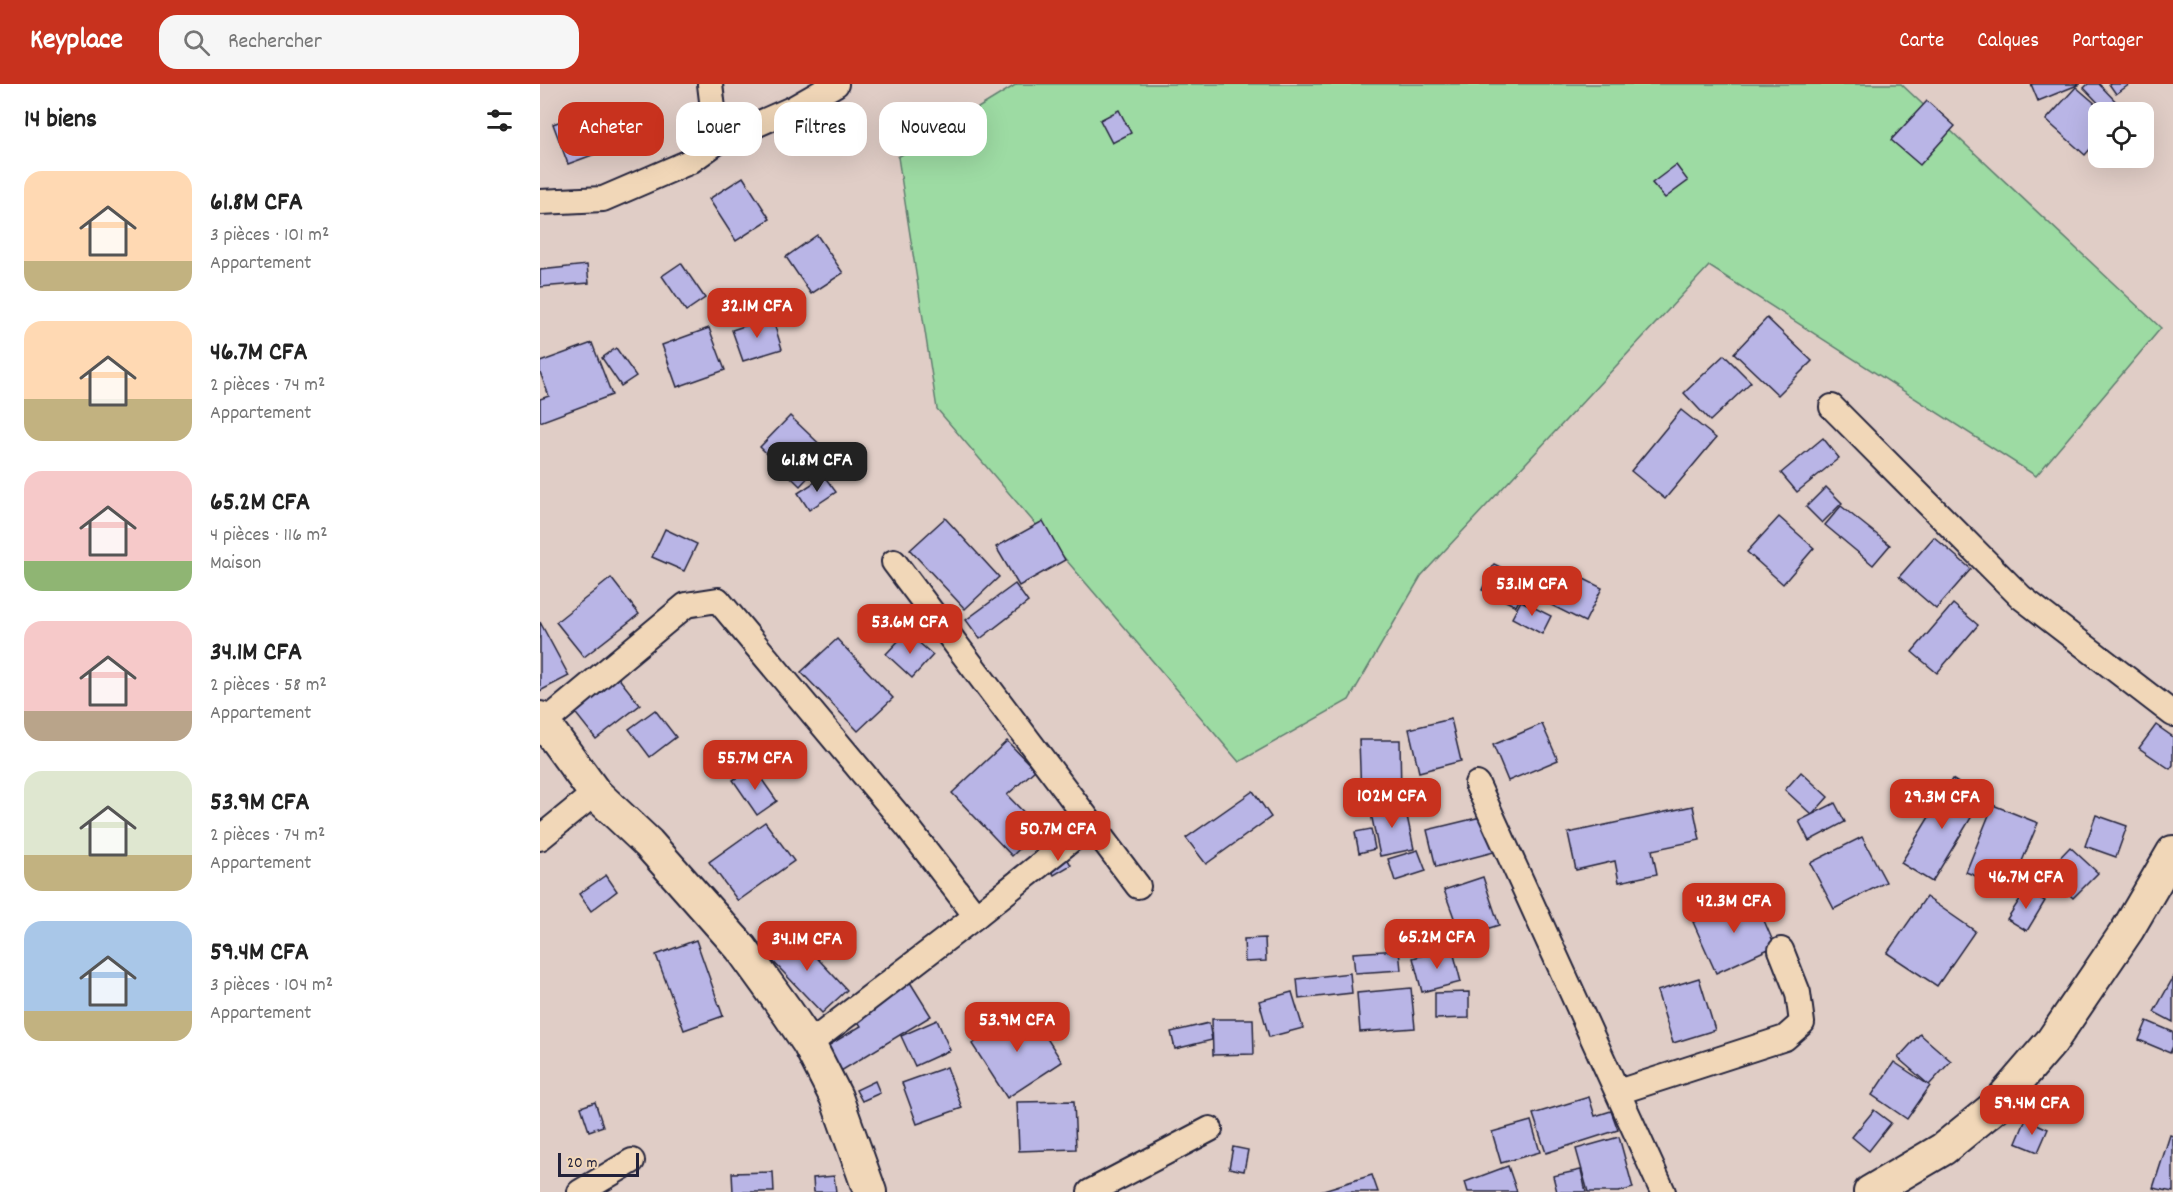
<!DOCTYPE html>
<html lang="fr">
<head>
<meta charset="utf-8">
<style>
	body { margin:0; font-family:Dekko,sans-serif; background:#f6f6f6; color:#222; height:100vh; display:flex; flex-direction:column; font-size:22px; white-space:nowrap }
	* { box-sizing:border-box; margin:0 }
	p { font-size:20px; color:#767676 }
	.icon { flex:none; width:33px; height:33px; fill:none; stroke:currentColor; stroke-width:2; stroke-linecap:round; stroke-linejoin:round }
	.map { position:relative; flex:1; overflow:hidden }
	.drawer { display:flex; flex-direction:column; background:#fff; width:540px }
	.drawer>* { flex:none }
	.banner { position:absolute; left:18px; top:18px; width:570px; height:54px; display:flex; gap:12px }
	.buttons { position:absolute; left:1548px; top:18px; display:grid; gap:12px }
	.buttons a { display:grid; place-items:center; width:66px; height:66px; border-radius:12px; background:#fff; box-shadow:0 6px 24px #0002; font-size:30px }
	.scale { position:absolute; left:18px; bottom:15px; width:81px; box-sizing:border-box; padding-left:6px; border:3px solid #22223b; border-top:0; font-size:16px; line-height:21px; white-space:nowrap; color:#22223b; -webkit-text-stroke:4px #f1d7b8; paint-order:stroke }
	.price { position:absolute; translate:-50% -51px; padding:0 14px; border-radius:12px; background:#c8321e; color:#fff; font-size:20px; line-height:39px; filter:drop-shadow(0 2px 3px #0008) }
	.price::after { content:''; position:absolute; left:50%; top:36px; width:18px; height:14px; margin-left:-9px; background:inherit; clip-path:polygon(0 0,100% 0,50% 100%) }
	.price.current { background:#222; color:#fff }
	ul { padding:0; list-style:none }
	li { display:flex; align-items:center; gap:18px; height:150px; padding:0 24px }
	li span { display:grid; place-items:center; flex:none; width:168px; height:120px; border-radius:18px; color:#555 }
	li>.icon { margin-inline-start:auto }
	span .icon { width:72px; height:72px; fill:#fffc; stroke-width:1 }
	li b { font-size:26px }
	h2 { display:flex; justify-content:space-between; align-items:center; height:72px; padding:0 24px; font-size:26px }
	.pill { padding:0 21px; border-radius:18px; background:#fff; box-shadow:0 6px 24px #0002; font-size:21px; line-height:54px }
	.pill.current { background:#c8321e; color:#fff }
	header { display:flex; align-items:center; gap:36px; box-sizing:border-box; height:84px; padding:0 30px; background:#c8321e; color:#fff }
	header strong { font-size:28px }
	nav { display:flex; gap:33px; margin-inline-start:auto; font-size:21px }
	.search { width:420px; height:54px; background:#f6f6f6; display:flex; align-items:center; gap:15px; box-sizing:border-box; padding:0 21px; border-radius:18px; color:#767676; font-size:22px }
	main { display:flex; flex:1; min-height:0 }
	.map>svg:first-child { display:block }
	.green { fill:#9ddba3; stroke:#607e6f; stroke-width:1.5 }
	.building { fill:#b9b5e6; stroke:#22223b; stroke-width:1.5 }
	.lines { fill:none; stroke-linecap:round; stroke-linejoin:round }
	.minor-casing { stroke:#22223b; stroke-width:28 }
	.tertiary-casing { stroke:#22223b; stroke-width:36 }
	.minor { stroke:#f1d7b8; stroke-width:24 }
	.tertiary { stroke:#f1d7b8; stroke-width:32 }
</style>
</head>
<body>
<header>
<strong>Keyplace</strong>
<div class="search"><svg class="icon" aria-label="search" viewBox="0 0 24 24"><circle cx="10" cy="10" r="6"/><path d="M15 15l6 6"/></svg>Rechercher</div>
<nav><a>Carte</a><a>Calques</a><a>Partager</a></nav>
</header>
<main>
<section class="drawer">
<h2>14 biens<svg class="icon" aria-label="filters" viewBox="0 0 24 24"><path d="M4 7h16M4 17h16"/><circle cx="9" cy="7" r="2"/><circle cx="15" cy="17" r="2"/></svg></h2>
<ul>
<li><span style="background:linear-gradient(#ffd9b3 75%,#c2b280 0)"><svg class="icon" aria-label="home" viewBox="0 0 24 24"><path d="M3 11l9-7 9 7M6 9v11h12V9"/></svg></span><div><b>61.8M CFA</b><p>3 pièces · 101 m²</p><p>Appartement</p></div></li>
<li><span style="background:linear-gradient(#ffd9b3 65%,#c2b280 0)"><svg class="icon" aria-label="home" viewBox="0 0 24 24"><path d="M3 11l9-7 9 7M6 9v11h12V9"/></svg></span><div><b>46.7M CFA</b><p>2 pièces · 74 m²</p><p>Appartement</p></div></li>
<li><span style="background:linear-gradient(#f6c9c9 75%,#8fb573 0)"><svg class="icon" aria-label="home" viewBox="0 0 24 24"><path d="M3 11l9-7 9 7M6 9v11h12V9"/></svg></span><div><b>65.2M CFA</b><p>4 pièces · 116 m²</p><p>Maison</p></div></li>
<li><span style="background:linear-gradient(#f6c9c9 75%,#b9a48a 0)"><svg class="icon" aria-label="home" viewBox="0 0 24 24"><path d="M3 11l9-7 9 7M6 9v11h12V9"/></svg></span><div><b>34.1M CFA</b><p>2 pièces · 58 m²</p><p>Appartement</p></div></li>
<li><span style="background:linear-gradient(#dfe7d0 70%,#c2b280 0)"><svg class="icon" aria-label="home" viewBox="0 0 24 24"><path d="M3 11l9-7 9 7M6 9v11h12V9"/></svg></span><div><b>53.9M CFA</b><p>2 pièces · 74 m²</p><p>Appartement</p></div></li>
<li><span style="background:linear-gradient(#a9c7e8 75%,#c2b280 0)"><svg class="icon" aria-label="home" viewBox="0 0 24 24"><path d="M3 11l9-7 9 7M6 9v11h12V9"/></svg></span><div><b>59.4M CFA</b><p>3 pièces · 104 m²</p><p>Appartement</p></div></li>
</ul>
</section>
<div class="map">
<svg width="1633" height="1108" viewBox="0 0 1633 1108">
	<rect width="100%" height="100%" fill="#e0cdc6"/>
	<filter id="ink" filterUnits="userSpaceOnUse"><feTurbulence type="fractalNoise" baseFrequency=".0167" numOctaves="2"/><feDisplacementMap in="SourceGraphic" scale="12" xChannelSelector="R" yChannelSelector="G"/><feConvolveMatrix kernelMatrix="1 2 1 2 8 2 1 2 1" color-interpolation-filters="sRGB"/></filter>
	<g filter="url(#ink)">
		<path class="green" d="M477 0H1361L1621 244 1496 392 1169 182 881 492 809 616 699 678 397 325 358 73Z"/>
		<g class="building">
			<path d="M1491 0H1540L1498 17Z"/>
			<path d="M1548 0H1559L1586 28H1567L1544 4Z"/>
			<path d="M1569 0H1590L1576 10Z"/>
			<path d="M1536 3 1565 28H1558V56L1545 71 1506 36Z"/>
			<path d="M1387 17 1415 42 1380 81 1351 56Z"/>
			<path d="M51 26 66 66 28 80 13 40Z"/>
			<path d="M579 26 591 49 572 59 560 36Z"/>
			<path d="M1136 81 1148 97 1125 114 1112 99Z"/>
			<path d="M203 93 230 135 196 157 169 115Z"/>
			<path d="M277 151 303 189 271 210 246 173Z"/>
			<path d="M141 179 165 214 146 227 122 192Z"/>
			<path d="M47 181 49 199 0 203V186Z"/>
			<path d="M232 233 242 265 203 277 192 246Z"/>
			<path d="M1227 234 1272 277 1238 311 1194 269Z"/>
			<path d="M169 244 185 286 137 303 122 261Z"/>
			<path d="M52 259 72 311 0 338V315L9 312 0 288V278Z"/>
			<path d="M76 264 96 292 81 302 62 274Z"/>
			<path d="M1184 271 1211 298 1170 337 1144 309Z"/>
			<path d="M1141 326 1176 354 1125 415 1091 387Z"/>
			<path d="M250 332 290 370 260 402 220 363Z"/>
			<path d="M1283 354 1299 374 1257 408 1241 389Z"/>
			<path d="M284 392 296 408 269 426 258 409Z"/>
			<path d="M1286 403 1302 419 1282 439 1266 423Z"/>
			<path d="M1301 422 1350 461 1333 481 1285 441Z"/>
			<path d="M1239 433 1274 464 1243 500 1207 468Z"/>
			<path d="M405 434 459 493 425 525 370 466Z"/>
			<path d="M503 437 525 476 479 502 456 463Z"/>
			<path d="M125 445 157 460 144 487 112 473Z"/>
			<path d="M1394 453 1431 485 1396 525 1359 493Z"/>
			<path d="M954 480 989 497 976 522 942 506Z"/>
			<path d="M1028 487 1062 504 1045 538 1011 521Z"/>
			<path d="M71 494 99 530 44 573 16 538Z"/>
			<path d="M475 500 488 518 440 555 426 536Z"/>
			<path d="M981 517 1011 532 1002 550 972 534Z"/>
			<path d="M1413 520 1438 541 1397 589 1372 568Z"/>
			<path d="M0 538 29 592 0 607Z"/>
			<path d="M367 548 393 571 372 594 346 570Z"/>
			<path d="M297 555 353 614 318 647 261 588Z"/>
			<path d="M77 592 100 621 56 655 33 626Z"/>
			<path d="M115 626 136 653 110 673 89 645Z"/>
			<path d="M911 635 921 677 879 688 869 645Z"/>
			<path d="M1002 640 1018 676 968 697 953 661Z"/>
			<path d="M1616 641 1633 653V681L1630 685 1599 664Z"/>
			<path d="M819 656H860L861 711 821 713Z"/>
			<path d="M467 657 495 686 467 711 500 745 472 772 412 709Z"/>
			<path d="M213 683 237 717 217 731 193 696Z"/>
			<path d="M1261 688 1288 713 1272 731 1245 706Z"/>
			<path d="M1412 695 1443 714 1392 798 1361 779Z"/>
			<path d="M713 707 731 733 666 780 646 754Z"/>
			<path d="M864 718 874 765 840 772 830 725Z"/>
			<path d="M1295 719 1305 738 1269 757 1259 737Z"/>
			<path d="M1453 721 1498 739 1470 806 1426 788Z"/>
			<path d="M1153 722 1160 756 1112 766 1117 790 1079 798 1075 777 1036 786 1028 749Z"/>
			<path d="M1556 731 1587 742 1576 773 1545 762Z"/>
			<path d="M945 732 954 768 896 783 887 746Z"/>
			<path d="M225 738 254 777 198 817 169 778Z"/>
			<path d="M831 745 835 765 819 769 815 748Z"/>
			<path d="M1322 753 1346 798 1294 825 1270 779Z"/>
			<path d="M1530 763 1558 789 1533 814 1506 788Z"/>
			<path d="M521 764 531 781 514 791 504 774Z"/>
			<path d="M878 766 886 787 855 797 848 775Z"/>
			<path d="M66 791 77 807 51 827 39 810Z"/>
			<path d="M943 793 959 841 921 853 904 806Z"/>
			<path d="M1486 806 1505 817 1487 847 1467 835Z"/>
			<path d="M1213 811 1235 862 1176 889 1153 838Z"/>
			<path d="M1386 813 1435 847 1397 902 1347 869Z"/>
			<path d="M252 847 307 906 282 929 227 871Z"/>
			<path d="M725 854 726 877 705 878 704 855Z"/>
			<path d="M156 856 183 932 144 946 116 871Z"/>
			<path d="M912 863 921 898 882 908 873 874Z"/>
			<path d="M859 866 861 886 815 889 813 869Z"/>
			<path d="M810 889 812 909 759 915 757 895Z"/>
			<path d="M1159 894 1175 946 1133 959 1117 907Z"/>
			<path d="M1633 894V938L1614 928Z"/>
			<path d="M368 895 391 932 301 987 286 963 321 942 314 931Z"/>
			<path d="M871 904 875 944 820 948 817 909Z"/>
			<path d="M752 908 763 944 729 953 719 917Z"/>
			<path d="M929 908V934L895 935V909Z"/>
			<path d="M488 924 522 978 467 1014 432 960Z"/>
			<path d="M672 935H713L714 970 673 971Z"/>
			<path d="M397 936 410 966 375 982 361 952Z"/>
			<path d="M1607 937 1633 948V962L1630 969 1599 956Z"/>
			<path d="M669 939 672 956 635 965 631 948Z"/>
			<path d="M1380 950 1411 977 1389 1001 1358 974Z"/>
			<path d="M1354 978 1390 1002 1367 1035 1332 1011Z"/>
			<path d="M407 983 422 1024 377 1040 362 999Z"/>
			<path d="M335 997 340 1009 322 1017 316 1006Z"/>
			<path d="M1049 1013 1055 1032 1071 1027 1078 1046 1006 1069 993 1030Z"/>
			<path d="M534 1017 536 1065 479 1067 477 1018Z"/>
			<path d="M55 1018 63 1042 49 1047 41 1023Z"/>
			<path d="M1334 1026 1351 1039 1329 1067 1312 1053Z"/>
			<path d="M1486 1035 1508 1045 1498 1068 1476 1059Z"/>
			<path d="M991 1037 1000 1068 961 1079 952 1048Z"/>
			<path d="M1630 1051 1633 1052V1108L1613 1104Z"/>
			<path d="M1079 1053 1093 1104 1079 1108H1048L1036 1065Z"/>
			<path d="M693 1063 708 1066 704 1087 689 1084Z"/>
			<path d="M968 1082 977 1108H928L925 1098Z"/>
			<path d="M1041 1086 1046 1108H1017L1013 1092Z"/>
			<path d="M233 1088 234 1108H193L192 1089Z"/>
			<path d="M832 1091 838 1108H777Z"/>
			<path d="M294 1092 296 1108H274L273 1094Z"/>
		</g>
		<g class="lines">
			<defs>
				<g id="minor">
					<path d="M170 0 177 58"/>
					<path d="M0 118 63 115 149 78 177 58 254 24 296 0"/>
					<path d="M1292 323 1481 513 1633 630"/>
					<path d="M354 478 598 802"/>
					<path d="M4 639 146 521 178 516 367 742 436 832"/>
					<path d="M937 700 1123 1108"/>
					<path d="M0 754 55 709"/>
					<path d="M269 960 436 832 551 740"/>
					<path d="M1078 1008 1245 954 1262 939 1258 909 1241 866"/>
					<path d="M40 1108 92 1077"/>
					<path d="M550 1108 670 1045"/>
				</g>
				<g id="tertiary">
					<path d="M0 634 55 709 108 759 201 864 248 929 269 960 296 1013 330 1108"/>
					<path d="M1330 1108 1403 1065 1456 1022 1512 957 1588 845 1633 768"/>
				</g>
			</defs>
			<use href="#minor" class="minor-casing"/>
			<use href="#tertiary" class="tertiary-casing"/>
			<use href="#minor" class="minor"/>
			<use href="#tertiary" class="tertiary"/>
		</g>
	</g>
</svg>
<div class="buttons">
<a><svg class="icon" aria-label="locate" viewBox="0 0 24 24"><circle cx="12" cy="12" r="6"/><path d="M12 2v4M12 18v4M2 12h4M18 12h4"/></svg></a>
</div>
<div class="scale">20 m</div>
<b class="price" style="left:217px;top:255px">32.1M CFA</b>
<b class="price current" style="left:277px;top:409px">61.8M CFA</b>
<b class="price" style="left:992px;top:533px">53.1M CFA</b>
<b class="price" style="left:370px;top:571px">53.6M CFA</b>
<b class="price" style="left:215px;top:707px">55.7M CFA</b>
<b class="price" style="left:852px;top:745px">102M CFA</b>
<b class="price" style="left:1402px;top:746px">29.3M CFA</b>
<b class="price" style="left:518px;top:778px">50.7M CFA</b>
<b class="price" style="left:1486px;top:826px">46.7M CFA</b>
<b class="price" style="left:1194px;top:850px">42.3M CFA</b>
<b class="price" style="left:897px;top:886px">65.2M CFA</b>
<b class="price" style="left:267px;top:888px">34.1M CFA</b>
<b class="price" style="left:477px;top:969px">53.9M CFA</b>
<b class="price" style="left:1492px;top:1052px">59.4M CFA</b>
<div class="banner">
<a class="pill current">Acheter</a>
<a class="pill">Louer</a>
<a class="pill">Filtres</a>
<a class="pill">Nouveau</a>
</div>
</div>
</main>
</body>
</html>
